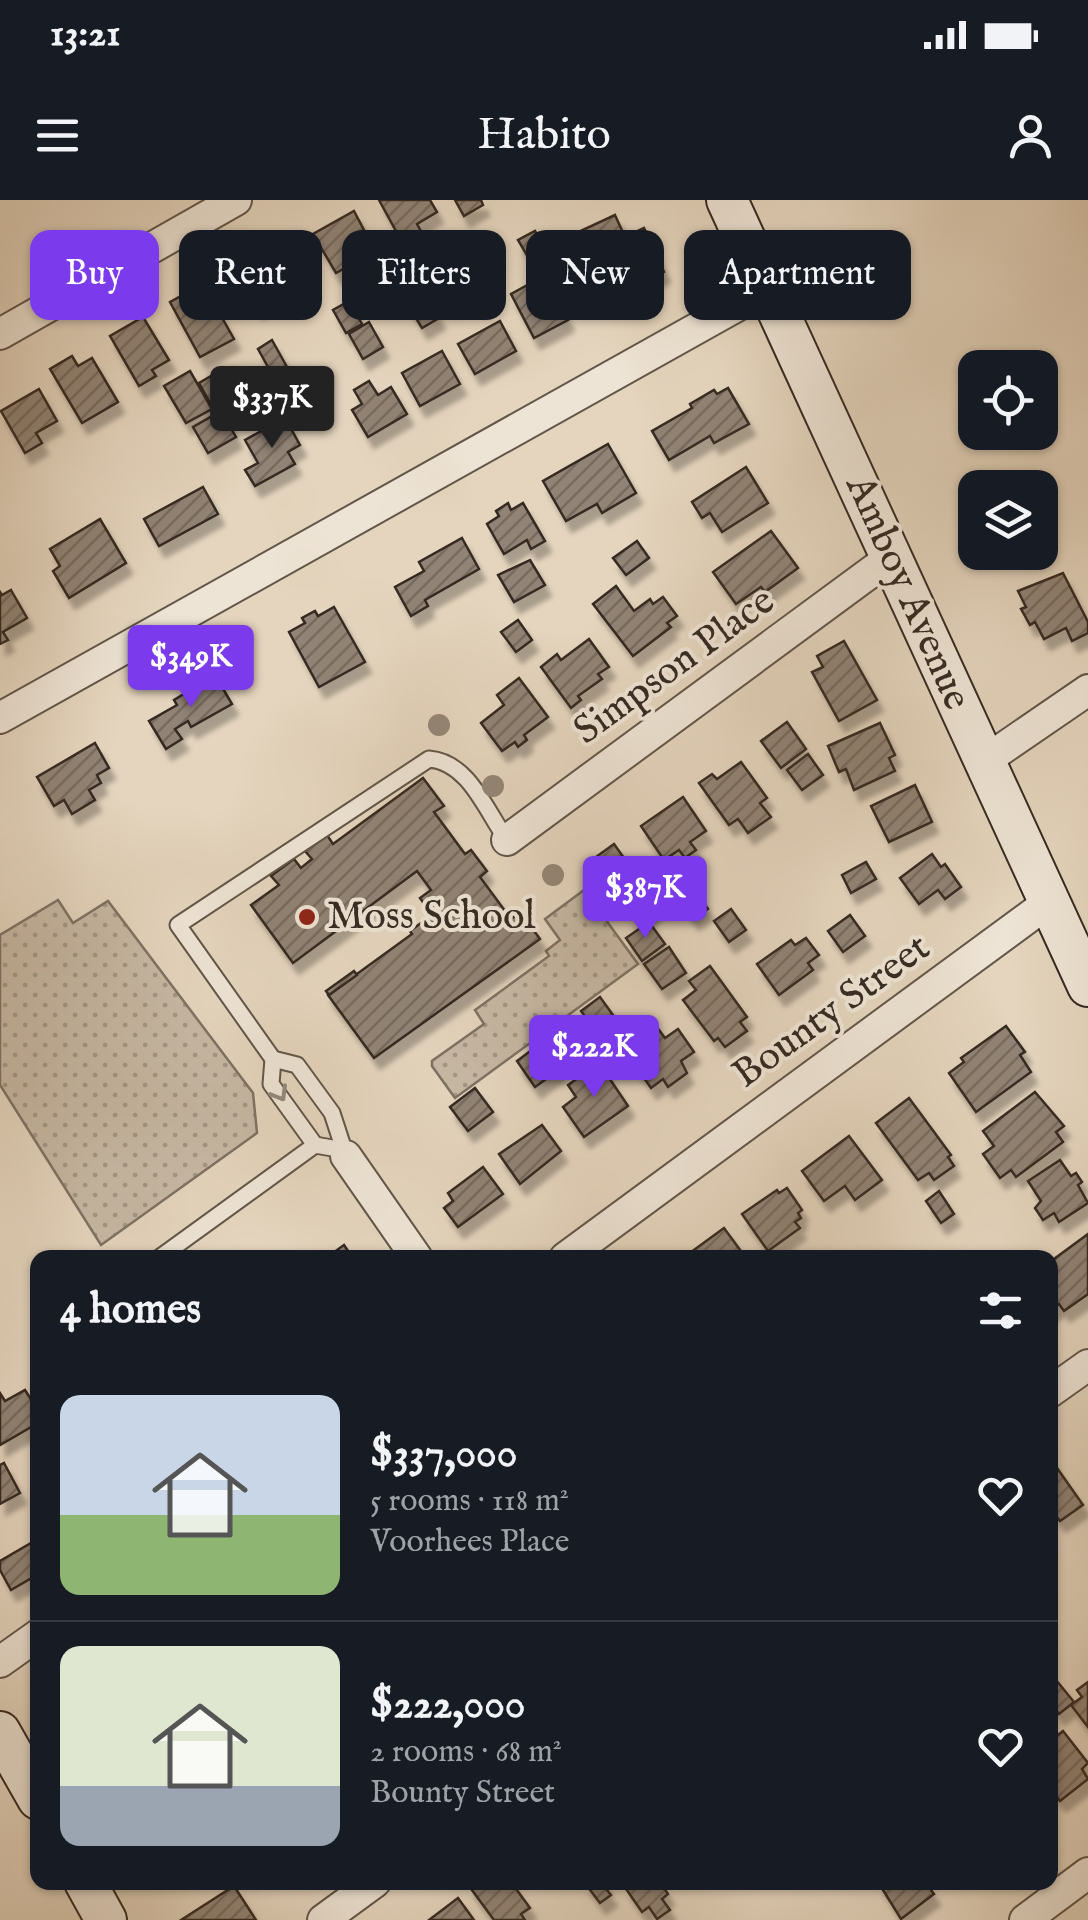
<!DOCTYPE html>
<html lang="en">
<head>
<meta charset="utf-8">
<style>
	body { margin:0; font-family:"IM FELL English",serif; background:#20242c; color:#f1f3f6; height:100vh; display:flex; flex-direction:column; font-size:38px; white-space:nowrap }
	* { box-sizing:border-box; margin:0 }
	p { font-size:32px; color:#9ea1a6 }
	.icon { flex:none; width:55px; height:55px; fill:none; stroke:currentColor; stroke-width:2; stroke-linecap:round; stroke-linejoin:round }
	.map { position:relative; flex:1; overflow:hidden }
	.details { position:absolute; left:30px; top:1050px; width:1028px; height:640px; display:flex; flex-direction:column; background:#171b24; border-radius:20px; box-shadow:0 2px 8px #0004 }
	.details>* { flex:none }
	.hud { position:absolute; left:30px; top:30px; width:1030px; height:90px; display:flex; gap:20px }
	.tools { position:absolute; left:958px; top:150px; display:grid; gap:20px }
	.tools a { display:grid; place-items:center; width:100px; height:100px; border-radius:20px; background:#171b24; box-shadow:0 2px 8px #0004; font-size:50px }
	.price { position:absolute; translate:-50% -85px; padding:0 22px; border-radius:10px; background:#7c3aed; color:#fff; font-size:32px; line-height:65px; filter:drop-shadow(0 2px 5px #0008) }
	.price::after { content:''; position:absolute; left:50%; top:60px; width:30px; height:22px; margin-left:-15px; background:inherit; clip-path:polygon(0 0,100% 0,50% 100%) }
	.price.on { background:#222; color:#fff }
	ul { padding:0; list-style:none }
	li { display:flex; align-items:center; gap:30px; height:250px; padding:0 30px }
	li+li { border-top:2px solid #363941 }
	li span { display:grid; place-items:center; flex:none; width:280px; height:200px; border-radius:20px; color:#555 }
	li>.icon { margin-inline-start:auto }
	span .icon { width:120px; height:120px; fill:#fffc; stroke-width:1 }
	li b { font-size:42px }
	h2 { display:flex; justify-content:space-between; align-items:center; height:120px; padding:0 30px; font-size:42px }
	.tag { padding:0 35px; border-radius:20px; background:#171b24; box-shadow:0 2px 8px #0004; font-size:35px; line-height:90px }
	.tag.on { background:#7c3aed; color:#fff }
	.status { display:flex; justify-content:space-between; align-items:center; height:70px; padding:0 50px; background:#171b24; direction:ltr }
	.status svg { height:28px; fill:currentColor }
	header { display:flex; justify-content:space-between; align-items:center; height:130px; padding:0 30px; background:#171b24; font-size:45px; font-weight:600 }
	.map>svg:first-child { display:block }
	.park { fill:url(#park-dots); stroke:#7e7264; stroke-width:2.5 }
	.building { fill:url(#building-hatch); stroke:#362b23; stroke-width:2.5; filter:url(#shadow) }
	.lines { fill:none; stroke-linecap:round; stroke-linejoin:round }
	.lane-casing { stroke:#62564a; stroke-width:19 }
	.street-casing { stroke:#62564a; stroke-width:34 }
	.secondary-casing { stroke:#362b23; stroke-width:44 }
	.lane { stroke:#eee4d5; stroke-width:15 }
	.street { stroke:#eee4d5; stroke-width:30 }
	.secondary { stroke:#eee4d5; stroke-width:40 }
	.tree { fill:#958777 }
	.oneway { stroke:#92887c }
	.poi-dot { fill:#8f2418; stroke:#eee4d5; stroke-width:4 }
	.labels { text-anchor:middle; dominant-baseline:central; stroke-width:8; stroke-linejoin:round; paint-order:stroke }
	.street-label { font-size:40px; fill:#362b23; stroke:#eee4d5 }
	.poi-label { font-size:40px; fill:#362b23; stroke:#eee4d5; text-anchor:start }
</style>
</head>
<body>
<div class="status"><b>13:21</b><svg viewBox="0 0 49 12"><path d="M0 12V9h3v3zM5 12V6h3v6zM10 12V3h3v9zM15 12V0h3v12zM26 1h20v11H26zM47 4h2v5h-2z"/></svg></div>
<header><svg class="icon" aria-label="menu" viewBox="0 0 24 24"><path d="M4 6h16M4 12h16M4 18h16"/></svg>Habito<svg class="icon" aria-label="person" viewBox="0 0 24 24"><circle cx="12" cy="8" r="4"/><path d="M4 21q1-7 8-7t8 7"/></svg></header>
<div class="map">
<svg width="1088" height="1720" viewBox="0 0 1088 1720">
	<defs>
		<pattern id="park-dots" width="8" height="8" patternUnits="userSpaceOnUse" patternTransform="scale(2.5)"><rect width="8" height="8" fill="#c7b8a4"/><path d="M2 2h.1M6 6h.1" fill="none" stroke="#a29685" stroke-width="1.8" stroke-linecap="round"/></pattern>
		<pattern id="building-hatch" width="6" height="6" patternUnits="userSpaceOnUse" patternTransform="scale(2.5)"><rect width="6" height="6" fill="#918374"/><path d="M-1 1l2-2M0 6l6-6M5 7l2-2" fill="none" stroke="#776b5f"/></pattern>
		<filter id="shadow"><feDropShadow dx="6" dy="11" stdDeviation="2.5" flood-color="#0004"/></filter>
	</defs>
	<rect width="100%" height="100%" fill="#e5d5be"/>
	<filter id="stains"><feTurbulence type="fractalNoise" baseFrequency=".002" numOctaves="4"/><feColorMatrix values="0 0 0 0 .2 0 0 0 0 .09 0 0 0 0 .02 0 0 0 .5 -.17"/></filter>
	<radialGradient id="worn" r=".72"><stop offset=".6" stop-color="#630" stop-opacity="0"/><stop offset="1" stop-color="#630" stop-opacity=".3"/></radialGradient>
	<g class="park">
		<path d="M584 690 638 764 455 898 432 866V861L484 824 475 810 549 756 546 751 560 740 545 719Z"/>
		<path d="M58 700 73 723 108 701 253 893 257 933 101 1045 0 885V735Z"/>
	</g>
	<g class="building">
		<path d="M379 0H430L437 12 417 24 427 42 408 53Z"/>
		<path d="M455 0H481L483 5 464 16Z"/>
		<path d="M354 11 364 30 359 33 366 45 355 52 359 60 336 73 313 34Z"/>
		<path d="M615 15 625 37 644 28 664 72 622 92 612 72 598 79 576 33Z"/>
		<path d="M535 31 549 54 532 64 518 40Z"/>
		<path d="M274 55 292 87 257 108 239 76Z"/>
		<path d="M479 60 493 85 478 93 464 69Z"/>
		<path d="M544 76 568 120 534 138 511 94Z"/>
		<path d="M203 84 234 139 200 157 170 102Z"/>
		<path d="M424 92 439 118 422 128 406 102Z"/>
		<path d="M349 101 362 124 346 133 333 110Z"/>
		<path d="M143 117 169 160 152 170 156 176 139 186 110 136Z"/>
		<path d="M500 121 516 151 475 174 458 144Z"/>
		<path d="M369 122 383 147 363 159 349 134Z"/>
		<path d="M272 140 287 167 273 176 258 149Z"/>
		<path d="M442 151 460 184 420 206 402 173Z"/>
		<path d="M72 156 78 166 92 158 118 202 82 223 50 169Z"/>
		<path d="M225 168 239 193 213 208 199 183Z"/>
		<path d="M190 171 212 209 186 223 164 186Z"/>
		<path d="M369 181 378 195 391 187 407 214 368 237 352 210 362 204 354 190Z"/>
		<path d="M728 188 749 224 714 243 710 236 669 260 652 231 692 208 690 204 714 190 717 194Z"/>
		<path d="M39 189 57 221 36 233 42 243 25 253 1 211Z"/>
		<path d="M221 211 236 237 208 253 193 227Z"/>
		<path d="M285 218 300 245 288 252 295 264 255 286 245 270 258 263 245 240Z"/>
		<path d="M608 244 636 293 602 313 597 304 566 321 543 281Z"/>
		<path d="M746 267 768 303 722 332 710 313 702 318 692 302Z"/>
		<path d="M203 287 218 314 159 346 144 319Z"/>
		<path d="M508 303 511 310 523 303 545 341 531 349 527 340 504 354 487 324 499 316 496 311Z"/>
		<path d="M100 319 126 363 69 398 53 371 60 366 50 349Z"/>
		<path d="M771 331 798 368 765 392 761 387 736 404 713 372Z"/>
		<path d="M462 338 479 369 425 400 428 406 411 416 395 387 424 371 419 362Z"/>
		<path d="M637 341 649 358 626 375 613 358Z"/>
		<path d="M530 360 545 385 514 402 498 375Z"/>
		<path d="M1063 373 1088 422V433L1072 441 1066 428 1044 439 1035 422 1030 425 1021 409 1026 407 1018 391Z"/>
		<path d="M616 386 634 411 650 399 653 404 663 397 677 416 667 423 671 427 633 456 593 404Z"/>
		<path d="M11 390 27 418 3 432 8 440 0 444V392L2 395Z"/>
		<path d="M334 407 365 462 319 487 289 432 305 423 302 418 315 411 318 416Z"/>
		<path d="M518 420 532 440 516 452 501 432Z"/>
		<path d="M589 439 609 467 598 474 602 479 578 496 581 500 571 508 541 467 557 454 561 460Z"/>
		<path d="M844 441 877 500 839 521 812 472 823 467 817 456Z"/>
		<path d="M215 475 232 504 191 527 188 521 175 529 182 539 166 549 149 521 177 505 174 500Z"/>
		<path d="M519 478 548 517 524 535 527 540 518 547 515 542 502 551 481 523 504 505 497 495Z"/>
		<path d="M787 522 806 549 781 568 761 541Z"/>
		<path d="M880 523 895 555 889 558 895 571 854 590 846 569 839 572 828 546Z"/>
		<path d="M95 543 109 568 97 575 101 583 89 590 95 600 72 614 64 600 54 606 37 577Z"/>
		<path d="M808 554 823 575 802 590 787 570Z"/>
		<path d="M741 562 767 598 760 603 771 617 748 633 738 619 729 625 699 583 712 574 717 579Z"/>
		<path d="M423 578 444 606 434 612 465 654 471 650 487 671 480 677 511 719 520 712 540 739 374 858 328 795 412 734 410 731 432 715 420 698 431 690 417 671 293 763 251 705 279 685 271 676 294 659 301 668 312 659 305 651 327 635 333 644Z"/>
		<path d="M915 585 932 622 889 642 871 606Z"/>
		<path d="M683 597 706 631 690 642 696 650 685 658 679 650 664 660 641 626Z"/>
		<path d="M614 644 634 672 640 668 664 702 641 719 622 693 611 701 585 665Z"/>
		<path d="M932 654 941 667 945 664 961 687 945 699 938 690 919 704 900 678Z"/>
		<path d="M866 662 876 679 851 693 842 675Z"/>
		<path d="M692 686 708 709 693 719 677 696Z"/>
		<path d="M731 709 746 730 729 742 714 721Z"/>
		<path d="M850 715 865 736 843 752 828 731Z"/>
		<path d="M649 722 665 744 642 761 626 738Z"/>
		<path d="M806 738 819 755 808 763 813 770 779 795 757 764 791 740 795 745Z"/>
		<path d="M669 747 686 773 662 789 644 764Z"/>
		<path d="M710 766 747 817 740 822 747 831 725 847 718 838 714 841 683 800 696 790 689 781Z"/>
		<path d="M354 771 357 775 329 795 326 791Z"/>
		<path d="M600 797 618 822 599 836 581 811Z"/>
		<path d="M653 822 665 838 678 829 694 852 681 861 687 873 668 887 663 879 651 888 619 842 626 837 628 839Z"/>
		<path d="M1006 826 1025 852 1020 855 1031 872 976 912 949 873 964 862 961 858Z"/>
		<path d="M541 843 560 869 535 887 517 861Z"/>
		<path d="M599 863 628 906 584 937 563 907 576 897 568 885Z"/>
		<path d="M475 888 493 912 468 931 450 907Z"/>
		<path d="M1035 892 1064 926 1056 932 1063 942 1016 977 1011 970 1000 978 983 954 994 946 983 931Z"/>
		<path d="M909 898 951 955 948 957 954 966 934 980 929 973 918 980 876 923Z"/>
		<path d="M542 925 561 951 520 984 499 954Z"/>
		<path d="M849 936 882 980 855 1000 845 986 824 1001 802 971Z"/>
		<path d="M1060 960 1071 976 1076 973 1082 982 1078 985 1088 1003 1059 1022 1054 1013 1043 1020 1035 1008 1041 1001 1028 981Z"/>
		<path d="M483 967 503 994 458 1027 444 1008 453 1001 448 993Z"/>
		<path d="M787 988 802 1010 798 1013 801 1018 795 1022 800 1028 768 1051 742 1014 777 990 779 993Z"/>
		<path d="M939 991 954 1014 941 1023 926 1001Z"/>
		<path d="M724 1028 746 1058H683Z"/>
		<path d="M1088 1034V1094L1064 1111 1059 1104 1050 1111V1062Z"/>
		<path d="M344 1045 353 1058H326Z"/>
		<path d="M25 1190 38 1210V1223L0 1245V1193L5 1201Z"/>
		<path d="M1050 1258 1083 1305 1060 1321 1050 1308Z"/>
		<path d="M4 1263 20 1293 0 1304V1265Z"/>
		<path d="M38 1339V1384L34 1386 30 1379 11 1390 0 1370V1361Z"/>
		<path d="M1056 1480 1074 1502 1059 1514 1050 1502V1485Z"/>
		<path d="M1088 1482V1527L1071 1505 1082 1497 1077 1490Z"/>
		<path d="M1063 1531 1088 1563 1082 1569 1088 1579 1060 1601 1050 1588V1541Z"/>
		<path d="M473 1682H511L530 1708 521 1714 525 1720H494L469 1686Z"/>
		<path d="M584 1682H606L603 1685 611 1695 600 1703Z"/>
		<path d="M629 1682H660L668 1694 662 1699 670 1710 657 1719 649 1707 642 1712 624 1686Z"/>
		<path d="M878 1682H925L934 1694 901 1719Z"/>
		<path d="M234 1686 256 1720H181Z"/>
		<path d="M458 1698 474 1720H429Z"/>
	</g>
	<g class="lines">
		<defs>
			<g id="lane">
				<path d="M273 859 178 725 429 559C469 562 486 611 507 640"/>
				<path d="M315 945 271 884 273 859 297 865 332 913 346 956"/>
				<path d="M159 1058 315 945 338 949 346 956"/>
			</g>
			<g id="street">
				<path d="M0 134 236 0"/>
				<path d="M0 518 769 88"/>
				<path d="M983 562 1088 490"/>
				<path d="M507 640 890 358"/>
				<path d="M346 956 417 1058"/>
				<path d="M565 1058 1049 702"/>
				<path d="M1050 1192 1088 1165"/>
				<path d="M0 1462 38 1435"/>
				<path d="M323 1720 375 1682"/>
				<path d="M1025 1720 1088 1673"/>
			</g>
			<g id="secondary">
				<path d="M727 0 1088 786"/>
				<path d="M0 1532 38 1599"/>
				<path d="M85 1682 106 1720"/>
			</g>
		</defs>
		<use href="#lane" class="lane-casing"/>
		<use href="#street" class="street-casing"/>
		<use href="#secondary" class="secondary-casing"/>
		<use href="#lane" class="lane"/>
		<use href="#street" class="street"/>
		<use href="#secondary" class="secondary"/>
	</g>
	<g class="tree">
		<circle cx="439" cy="525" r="11"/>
		<circle cx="493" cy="586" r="11"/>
		<circle cx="553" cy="675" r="11"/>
	</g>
	<defs><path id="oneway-chevron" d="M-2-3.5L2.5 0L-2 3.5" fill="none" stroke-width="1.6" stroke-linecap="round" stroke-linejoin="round" transform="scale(2.5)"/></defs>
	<use class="oneway" href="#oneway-chevron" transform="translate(280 894) rotate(59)"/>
	<circle class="poi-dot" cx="307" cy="717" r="10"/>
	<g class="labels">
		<g class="street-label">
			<text transform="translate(907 393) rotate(66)">Amboy Avenue</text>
			<text transform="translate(675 467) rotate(-36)">Simpson Place</text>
			<text transform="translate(832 812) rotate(-36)">Bounty Street</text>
		</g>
		<g class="poi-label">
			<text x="327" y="717">Moss School</text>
		</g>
	</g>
	<rect width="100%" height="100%" filter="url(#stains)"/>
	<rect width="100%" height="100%" fill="url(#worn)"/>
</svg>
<div class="tools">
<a><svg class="icon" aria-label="locate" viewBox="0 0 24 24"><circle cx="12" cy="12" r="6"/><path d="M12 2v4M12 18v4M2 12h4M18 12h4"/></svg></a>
<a><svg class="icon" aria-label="layers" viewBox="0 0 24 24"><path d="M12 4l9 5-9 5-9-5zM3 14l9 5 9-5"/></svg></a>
</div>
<b class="price on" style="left:272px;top:251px">$337K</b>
<b class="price" style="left:191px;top:510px">$349K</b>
<b class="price" style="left:645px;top:741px">$387K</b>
<b class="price" style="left:594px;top:900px">$222K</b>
<div class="hud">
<a class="tag on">Buy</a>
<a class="tag">Rent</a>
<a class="tag">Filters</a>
<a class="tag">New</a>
<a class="tag">Apartment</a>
</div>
<section class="details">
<h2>4 homes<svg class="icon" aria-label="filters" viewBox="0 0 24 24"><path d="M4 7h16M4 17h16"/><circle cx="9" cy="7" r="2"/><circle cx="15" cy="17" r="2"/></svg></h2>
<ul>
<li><span style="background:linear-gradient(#c9d6e8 60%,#8fb573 0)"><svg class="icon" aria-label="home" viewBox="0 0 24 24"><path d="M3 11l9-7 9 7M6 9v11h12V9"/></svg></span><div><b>$337,000</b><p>5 rooms · 118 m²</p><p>Voorhees Place</p></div><svg class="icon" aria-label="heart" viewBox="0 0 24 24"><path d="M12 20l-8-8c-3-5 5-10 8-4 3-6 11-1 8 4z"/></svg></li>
<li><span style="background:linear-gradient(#dfe7d0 70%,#9aa5b1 0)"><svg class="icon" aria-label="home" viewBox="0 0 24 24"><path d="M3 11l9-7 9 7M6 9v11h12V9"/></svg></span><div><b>$222,000</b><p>2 rooms · 68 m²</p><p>Bounty Street</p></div><svg class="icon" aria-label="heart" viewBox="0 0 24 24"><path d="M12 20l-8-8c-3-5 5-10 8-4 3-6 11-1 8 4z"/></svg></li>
</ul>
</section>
</div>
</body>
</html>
